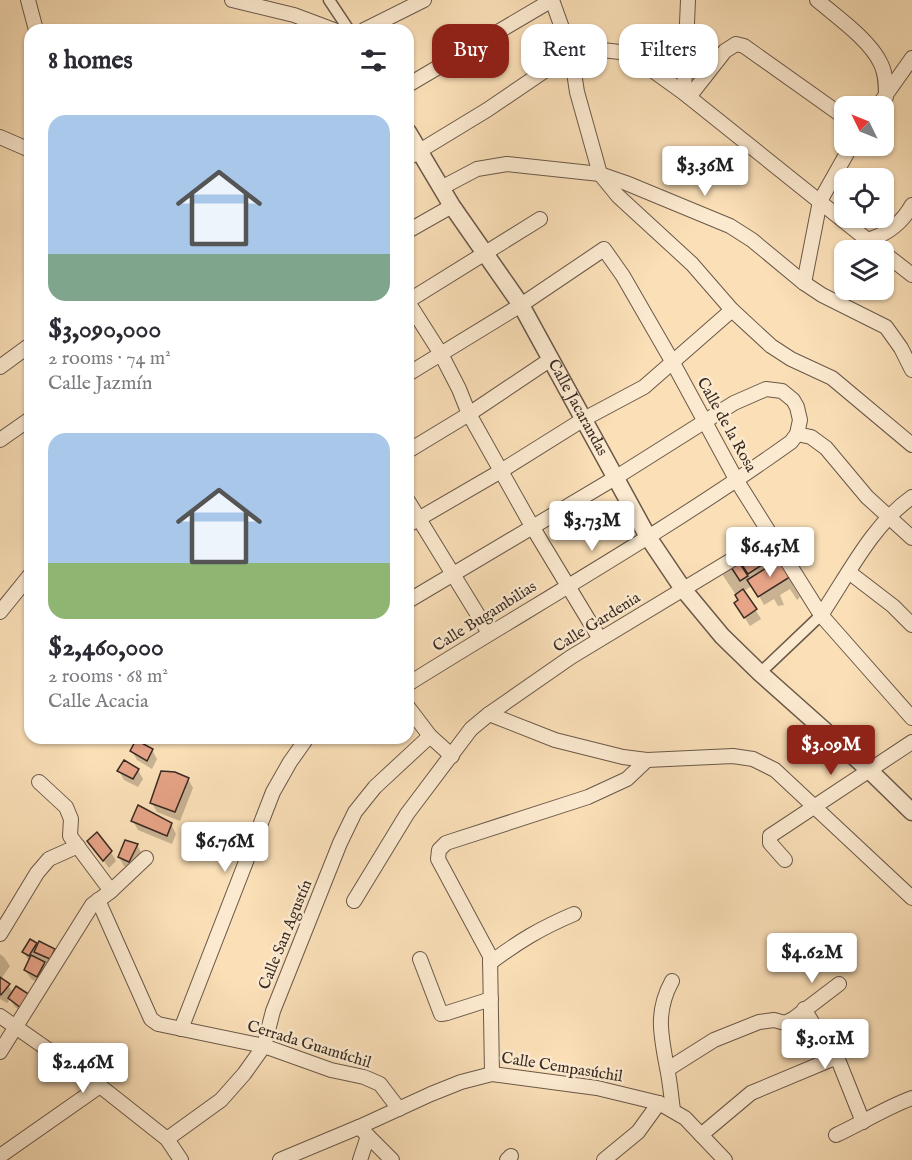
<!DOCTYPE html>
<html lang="en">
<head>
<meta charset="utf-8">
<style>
	body { margin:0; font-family:"IM FELL English",serif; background:#f7f7f7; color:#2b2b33; height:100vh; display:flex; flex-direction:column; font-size:22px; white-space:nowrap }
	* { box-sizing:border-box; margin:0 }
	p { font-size:20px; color:#7c7c81 }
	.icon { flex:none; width:33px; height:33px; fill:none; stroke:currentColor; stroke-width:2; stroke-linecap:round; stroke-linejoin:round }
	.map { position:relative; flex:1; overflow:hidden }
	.side { position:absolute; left:24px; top:24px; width:390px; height:720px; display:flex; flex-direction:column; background:#fff; border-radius:18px; box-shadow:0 2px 4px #0004 }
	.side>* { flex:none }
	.banner { position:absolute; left:432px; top:24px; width:390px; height:54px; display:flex; gap:12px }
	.needle { width:39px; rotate:313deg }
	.tools { position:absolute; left:834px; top:96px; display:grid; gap:12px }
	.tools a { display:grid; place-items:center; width:60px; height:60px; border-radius:12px; background:#fff; box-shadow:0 2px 4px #0004; font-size:30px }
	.price { position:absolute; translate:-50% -51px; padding:0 14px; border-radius:6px; background:#fff; color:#222; font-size:20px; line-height:39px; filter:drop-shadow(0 2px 3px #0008) }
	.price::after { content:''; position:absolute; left:50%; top:36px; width:18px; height:14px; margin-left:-9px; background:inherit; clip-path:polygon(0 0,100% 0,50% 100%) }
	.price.selected { background:#8f2418; color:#fff }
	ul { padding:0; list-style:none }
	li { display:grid; align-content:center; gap:12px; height:318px; padding:0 24px }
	li span { display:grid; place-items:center; height:186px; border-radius:18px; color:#555 }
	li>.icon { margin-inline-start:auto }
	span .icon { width:108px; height:108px; fill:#fffc; stroke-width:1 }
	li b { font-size:26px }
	h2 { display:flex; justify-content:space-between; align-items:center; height:72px; padding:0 24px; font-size:26px }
	.chip { padding:0 21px; border-radius:18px; background:#fff; box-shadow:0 2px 4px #0004; font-size:21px; line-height:54px }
	.chip.selected { background:#8f2418; color:#fff }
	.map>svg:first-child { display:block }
	.shadow { fill:#0003 }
	.building { fill:#e6a386; stroke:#3a2b24; stroke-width:1.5 }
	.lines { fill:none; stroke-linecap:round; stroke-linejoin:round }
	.pedestrian-casing { stroke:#6a5849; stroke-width:13 }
	.minor-casing { stroke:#6a5849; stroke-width:16 }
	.tertiary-casing { stroke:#6a5849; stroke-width:19 }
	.pedestrian { stroke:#fcead0; stroke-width:10 }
	.minor { stroke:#fcead0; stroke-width:14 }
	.tertiary { stroke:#fcead0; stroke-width:16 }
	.labels { text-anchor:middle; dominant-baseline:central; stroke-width:5; stroke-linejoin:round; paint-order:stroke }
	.street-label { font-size:16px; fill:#3a2b24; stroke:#fcead0 }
</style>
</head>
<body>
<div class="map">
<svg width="912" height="1160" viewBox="0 0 912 1160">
	<rect width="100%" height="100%" fill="#fadfb7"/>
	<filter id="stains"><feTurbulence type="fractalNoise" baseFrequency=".00333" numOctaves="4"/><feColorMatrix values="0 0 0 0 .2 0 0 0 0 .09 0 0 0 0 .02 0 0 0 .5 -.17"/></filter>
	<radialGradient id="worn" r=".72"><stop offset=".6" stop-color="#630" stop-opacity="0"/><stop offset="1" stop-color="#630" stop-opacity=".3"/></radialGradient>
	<g class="shadow">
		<path d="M770 544 797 584 793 586 800 597 797 600 790 589 780 595 784 605 778 606 774 599 764 605 753 585 744 591 761 619 750 626 741 612 740 601 722 574Z"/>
		<path d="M152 750 157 759 152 769 137 760 132 751Z"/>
		<path d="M138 770 143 779 138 787 124 780 119 771Z"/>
		<path d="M188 779 193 788 180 821 157 812 152 803Z"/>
		<path d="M133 821 171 824 176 834 172 844 138 830Z"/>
		<path d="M89 841 111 852 116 861 109 868Z"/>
		<path d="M137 845 142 854 134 870 124 866 119 857Z"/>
		<path d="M36 944 38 947 54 950 59 959 55 968 44 962 49 972 43 985 31 979 25 970 29 961 24 952Z"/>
		<path d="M0 954 4 957 10 966 1 979 8 985 27 1016 15 1007 10 999 7 1003 0 999Z"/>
	</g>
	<g class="building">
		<path d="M771 541 779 554 748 574 740 562Z"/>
		<path d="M782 558 793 575 758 597 747 580Z"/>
		<path d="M739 562 748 576 740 581 731 567Z"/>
		<path d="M743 589 757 609 744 618 734 603 738 600 735 595Z"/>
		<path d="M136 740 153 749 147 761 130 751Z"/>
		<path d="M124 760 139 769 133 779 117 771Z"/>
		<path d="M161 771 175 772 189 778 175 812 150 803Z"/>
		<path d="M138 805 172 823 167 836 131 821Z"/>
		<path d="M97 832 112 851 103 861 87 841Z"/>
		<path d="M125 840 138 844 129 862 118 857Z"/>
		<path d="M30 939 37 943 29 956 22 952Z"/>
		<path d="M39 941 55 949 50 959 34 952Z"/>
		<path d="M31 955 45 962 37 977 24 970Z"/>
		<path d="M0 977 10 984 1 995 0 994Z"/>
		<path d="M16 986 30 995 21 1008 8 998Z"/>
	</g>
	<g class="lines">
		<defs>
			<g id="pedestrian">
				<path d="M329 0 349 30"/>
				<path d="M760 673 821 615"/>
			</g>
			<g id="minor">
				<path d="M28 0 36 30"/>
				<path d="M232 0 294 15 334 30"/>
				<path d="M552 0 571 53 577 92 600 174 618 196 692 264 732 310 771 346 791 359 832 378 912 445"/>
				<path d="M817 0C837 17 870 40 881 64 886 74 886 86 886 97"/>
				<path d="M364 30 424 0"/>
				<path d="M408 85 552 0"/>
				<path d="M684 93 688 0"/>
				<path d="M689 97 725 51 736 44 744 46 844 117"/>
				<path d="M878 106 912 58"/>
				<path d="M0 137 30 150"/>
				<path d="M408 158 487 110 571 53 602 50 620 52 634 57 684 93 880 250"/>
				<path d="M441 188 477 169 507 164 600 174 626 183 730 226 752 240 804 283 822 295 886 327 901 348 912 370"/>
				<path d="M408 231 452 206"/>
				<path d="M867 240C886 235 902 223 912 205"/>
				<path d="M884 253 912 275"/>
				<path d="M804 283 820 201 851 146"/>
				<path d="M408 301 540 219"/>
				<path d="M408 302 441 354 459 389 469 414 533 528 600 639"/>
				<path d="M0 367 30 345"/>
				<path d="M408 374 521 305 604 249 623 276 672 361 737 481 821 615 912 718"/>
				<path d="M797 434 811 437 826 448 867 497 912 538"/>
				<path d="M0 440 30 419"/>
				<path d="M408 451 469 414 551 359"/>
				<path d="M408 501 489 633"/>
				<path d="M408 525 501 471 584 419 644 387 732 310"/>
				<path d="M850 573 893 606 912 625"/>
				<path d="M408 601 615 478 734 403 766 389 782 391 793 400 797 407 800 420 797 434 791 442C668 530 536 604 408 684"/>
				<path d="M0 612 30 575"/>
				<path d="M821 615C848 575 872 525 912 497"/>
				<path d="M408 707 430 736 452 756"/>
				<path d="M489 714 555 740 623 757 647 760 733 756 753 759 775 770 912 898"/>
				<path d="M39 782 66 807 71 819 70 836 111 891"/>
				<path d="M785 860 770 843V836L912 742"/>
				<path d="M98 900 151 1019 158 1024 264 1046 331 1070 364 1077 380 1084 399 1109"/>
				<path d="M354 901 407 814 471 729 489 714 571 657 773 535"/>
				<path d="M0 934 37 873 49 859 78 846"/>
				<path d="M420 959 441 1014 447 1013 491 999"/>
				<path d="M490 963C519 941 541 928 574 914"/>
				<path d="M672 981C655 1012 661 1035 667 1068 670 1081 671 1096 673 1110"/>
				<path d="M804 1009 818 1032 837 1057 863 1122"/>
				<path d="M0 1016 100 1086 167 1139 181 1160"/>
				<path d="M181 1029 273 792 290 762 307 738"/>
				<path d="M0 1052 92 905 111 891 146 858"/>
				<path d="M668 1069 714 1040 759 1022 774 1020 785 1023 793 1019 839 984"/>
				<path d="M492 1074 490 956 438 859 439 850 446 843 588 797 627 779 647 760"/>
				<path d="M359 1127 392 1160"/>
				<path d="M701 1135 751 1093 837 1057"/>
				<path d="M836 1135C862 1123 885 1108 912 1098"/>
				<path d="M167 1139 221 1100 244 1074 264 1046 273 1011 340 843 355 812 375 787 430 736"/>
				<path d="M0 1156 100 1086"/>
				<path d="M280 1160 359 1127 431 1094 461 1082 492 1074 597 1088 659 1103 685 1118 725 1160"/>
				<path d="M360 1160 368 1136"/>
				<path d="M507 1160 511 1156"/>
				<path d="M604 1160 638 1132 659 1103"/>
			</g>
			<g id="tertiary">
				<path id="s1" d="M408 132 452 206 521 305 648 537 683 589 722 636 760 673 869 770 912 812"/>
			</g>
		</defs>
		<use href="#pedestrian" class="pedestrian-casing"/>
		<use href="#minor" class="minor-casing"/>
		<use href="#tertiary" class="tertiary-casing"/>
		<use href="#pedestrian" class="pedestrian"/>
		<use href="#minor" class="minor"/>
		<use href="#tertiary" class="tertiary"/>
	</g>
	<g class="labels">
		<g class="street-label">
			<text stroke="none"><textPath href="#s1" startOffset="324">Calle Jacarandas</textPath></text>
			<text transform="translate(726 425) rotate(61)">Calle de la Rosa</text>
			<text transform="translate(485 617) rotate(-32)">Calle Bugambilias</text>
			<text transform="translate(597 623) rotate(-32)">Calle Gardenia</text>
			<text transform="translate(286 935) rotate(-68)">Calle San Agustín</text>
			<text transform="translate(309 1045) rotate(17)">Cerrada Guamúchil</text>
			<text transform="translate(562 1068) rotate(9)">Calle Cempasúchil</text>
		</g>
	</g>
	<rect width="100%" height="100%" filter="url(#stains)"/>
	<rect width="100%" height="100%" fill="url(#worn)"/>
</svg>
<div class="tools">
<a><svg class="needle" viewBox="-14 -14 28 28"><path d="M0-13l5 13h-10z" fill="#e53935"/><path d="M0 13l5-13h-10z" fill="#7c7c81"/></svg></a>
<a><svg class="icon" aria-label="locate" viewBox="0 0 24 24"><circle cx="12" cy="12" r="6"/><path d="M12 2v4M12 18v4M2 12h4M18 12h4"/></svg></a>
<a><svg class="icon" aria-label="layers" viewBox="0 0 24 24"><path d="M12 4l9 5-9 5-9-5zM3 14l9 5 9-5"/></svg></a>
</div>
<b class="price" style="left:705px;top:197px">$3.36M</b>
<b class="price" style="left:592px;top:552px">$3.73M</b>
<b class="price" style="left:770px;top:578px">$6.45M</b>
<b class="price selected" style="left:831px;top:776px">$3.09M</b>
<b class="price" style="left:225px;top:873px">$6.76M</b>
<b class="price" style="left:812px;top:984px">$4.62M</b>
<b class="price" style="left:825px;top:1070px">$3.01M</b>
<b class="price" style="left:83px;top:1094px">$2.46M</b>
<div class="banner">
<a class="chip selected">Buy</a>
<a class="chip">Rent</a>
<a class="chip">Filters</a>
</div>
<section class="side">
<h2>8 homes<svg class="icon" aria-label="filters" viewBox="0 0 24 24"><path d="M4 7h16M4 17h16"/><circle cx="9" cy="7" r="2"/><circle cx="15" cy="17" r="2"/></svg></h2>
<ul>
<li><span style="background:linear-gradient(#a9c7e8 75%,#7fa58c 0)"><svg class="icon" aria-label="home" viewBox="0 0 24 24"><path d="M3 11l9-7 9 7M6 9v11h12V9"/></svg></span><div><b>$3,090,000</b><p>2 rooms · 74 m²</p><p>Calle Jazmín</p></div></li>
<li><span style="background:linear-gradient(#a9c7e8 70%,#8fb573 0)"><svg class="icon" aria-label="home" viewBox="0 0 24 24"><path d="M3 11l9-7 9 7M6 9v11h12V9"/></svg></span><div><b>$2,460,000</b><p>2 rooms · 68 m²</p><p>Calle Acacia</p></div></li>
</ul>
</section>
</div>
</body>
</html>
